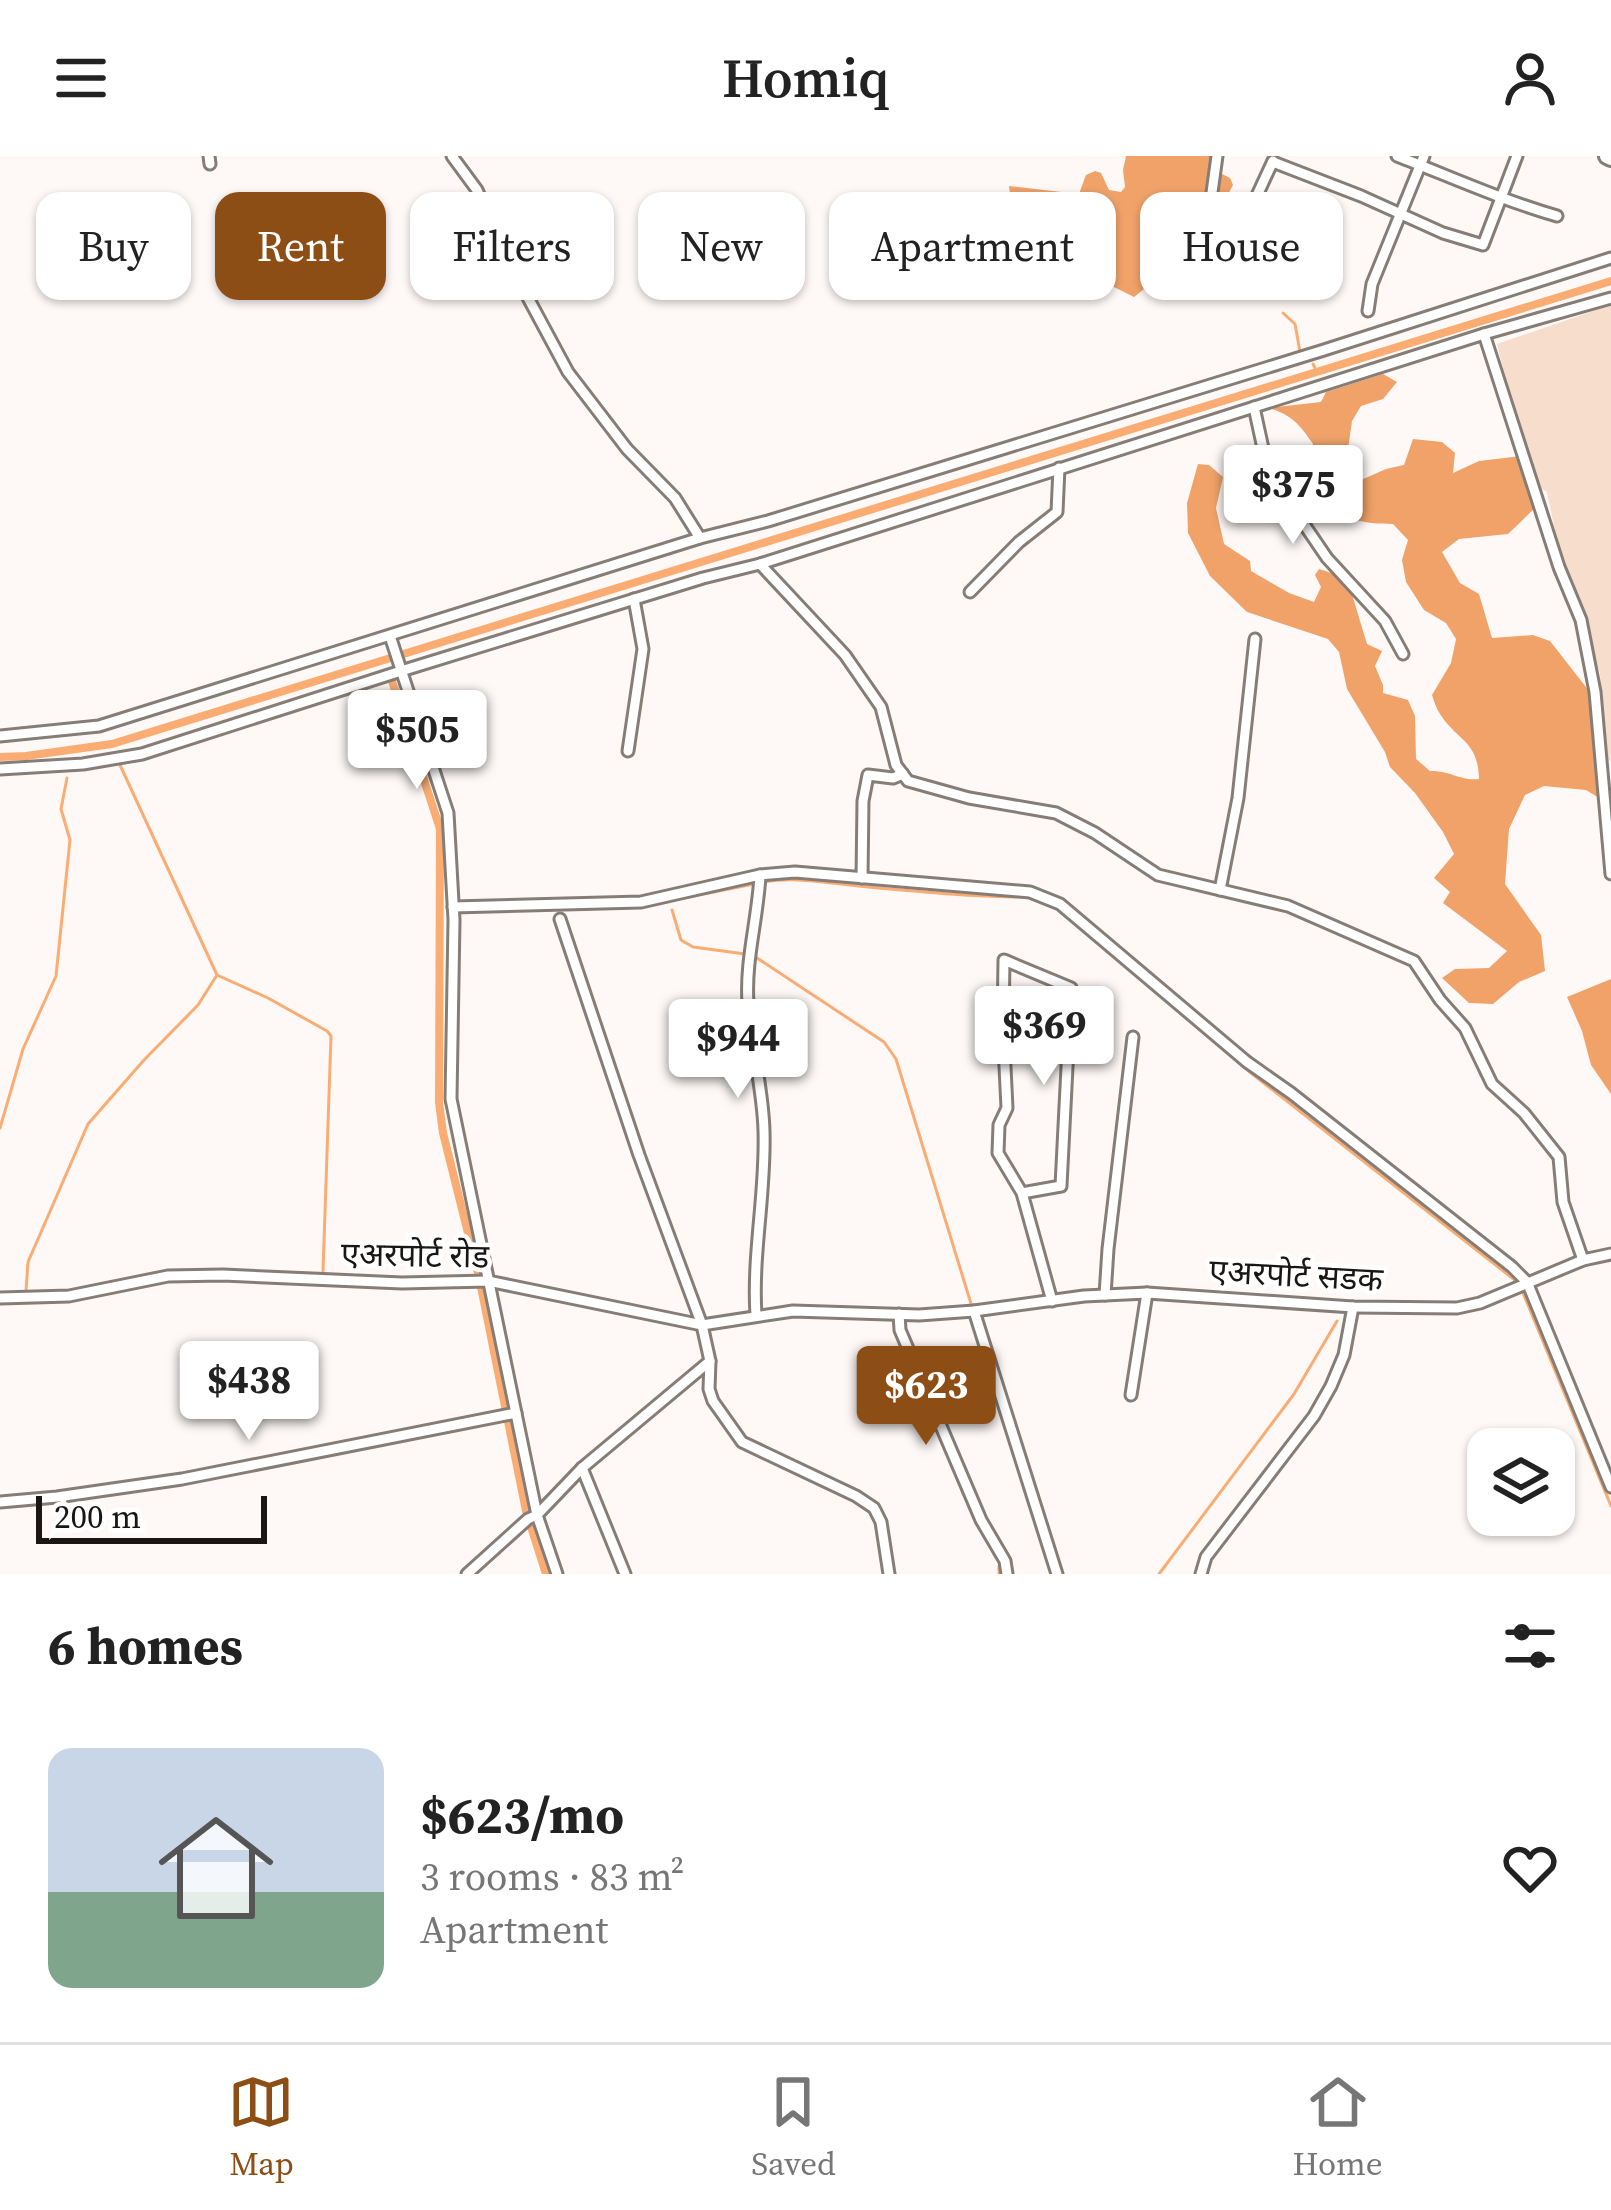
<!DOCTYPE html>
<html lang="en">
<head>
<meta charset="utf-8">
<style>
	body { margin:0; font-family:"Source Serif 4","Noto Sans Devanagari",serif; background:#f2f2f2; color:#222; height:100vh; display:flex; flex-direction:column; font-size:45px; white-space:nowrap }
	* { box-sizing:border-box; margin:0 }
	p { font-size:39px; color:#767676 }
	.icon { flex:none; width:66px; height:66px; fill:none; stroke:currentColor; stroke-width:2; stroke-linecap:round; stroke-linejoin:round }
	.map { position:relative; height:1418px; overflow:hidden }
	.drawer { display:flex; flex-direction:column; background:#fff; flex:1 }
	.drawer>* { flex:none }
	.guide { position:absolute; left:36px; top:36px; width:1539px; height:108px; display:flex; gap:24px }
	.controls { position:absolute; left:1467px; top:1272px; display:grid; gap:24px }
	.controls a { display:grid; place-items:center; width:108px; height:108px; border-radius:24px; background:#fff; box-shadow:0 3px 9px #0004; font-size:60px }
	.scale { position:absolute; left:36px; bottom:30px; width:231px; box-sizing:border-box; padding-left:12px; border:6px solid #1a1614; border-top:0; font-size:33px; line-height:42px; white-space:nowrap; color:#1a1614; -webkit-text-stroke:9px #fff; paint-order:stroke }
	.price { position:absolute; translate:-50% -102px; padding:0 27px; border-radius:12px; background:#fff; color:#222; font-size:39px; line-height:78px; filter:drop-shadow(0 3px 6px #0008) }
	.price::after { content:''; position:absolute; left:50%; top:72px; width:36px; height:27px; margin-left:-18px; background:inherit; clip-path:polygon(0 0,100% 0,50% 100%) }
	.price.current { background:#8d4e16; color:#fff }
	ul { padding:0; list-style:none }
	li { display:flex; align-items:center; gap:36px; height:300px; padding:0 48px }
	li+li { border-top:3px solid #e0e0e0 }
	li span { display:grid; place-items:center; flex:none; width:336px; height:240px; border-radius:24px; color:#555 }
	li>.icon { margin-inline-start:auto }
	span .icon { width:144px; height:144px; fill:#fffc; stroke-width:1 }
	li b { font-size:51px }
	h2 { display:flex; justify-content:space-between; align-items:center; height:144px; padding:0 48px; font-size:51px }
	.tag { padding:0 42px; border-radius:24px; background:#fff; box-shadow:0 3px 9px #0004; font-size:42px; line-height:108px }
	.tag.current { background:#8d4e16; color:#fff }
	header { display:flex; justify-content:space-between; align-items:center; height:156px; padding:0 48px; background:#fff; font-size:54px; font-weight:600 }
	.tab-bar { display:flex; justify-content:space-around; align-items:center; height:168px; border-top:3px solid #e0e0e0; background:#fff; font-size:33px; color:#767676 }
	.tab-bar a { display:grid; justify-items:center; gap:6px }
	.tab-bar .current { color:#8d4e16 }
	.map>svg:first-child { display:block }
	.green { fill:#f6ddcc }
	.forest { fill:#f0a269 }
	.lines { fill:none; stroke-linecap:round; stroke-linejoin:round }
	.stream { stroke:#faac73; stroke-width:3 }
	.canal { stroke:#faac73; stroke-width:8 }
	.minor-casing { stroke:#867d76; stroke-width:15 }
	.trunk-casing { stroke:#867d76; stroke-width:20 }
	.minor { stroke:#fff; stroke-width:9 }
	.trunk { stroke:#fff; stroke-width:14 }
	.labels { text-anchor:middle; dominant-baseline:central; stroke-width:9; stroke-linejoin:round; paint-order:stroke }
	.street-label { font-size:33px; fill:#1a1614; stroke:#fff }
</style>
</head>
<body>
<header><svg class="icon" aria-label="menu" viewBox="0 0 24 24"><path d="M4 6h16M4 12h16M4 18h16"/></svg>Homiq<svg class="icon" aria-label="person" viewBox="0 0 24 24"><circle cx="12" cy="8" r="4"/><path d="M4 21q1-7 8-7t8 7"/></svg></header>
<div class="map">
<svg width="1611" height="1418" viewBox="0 0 1611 1418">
	<rect width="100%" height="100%" fill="#fef9f7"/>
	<path class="green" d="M1611 149V604L1605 606 1600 518 1585 464 1562 409 1547 336 1538 330 1510 242 1497 188Z"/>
	<g class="forest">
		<path d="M1126 0H1219L1220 17 1230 22 1233 29 1224 46 1206 65 1209 63 1200 81 1220 93 1237 94C1241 105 1244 114 1237 125 1214 121 1221 114 1204 106L1195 109 1176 129 1154 125 1134 141 1110 129 1089 127V115L1096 92 1092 84 1082 83 1076 91 1071 129C1062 137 1054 133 1044 128L1007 57V46L1011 45 1009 30 1079 38 1086 19 1095 15 1101 17 1109 34 1121 36 1125 31 1123 14Z"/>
		<path d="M1383 218 1397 226 1383 243 1361 250 1352 265 1348 293 1361 324 1386 313 1404 309 1413 283 1442 286 1455 297 1453 317 1479 305 1521 300 1535 352 1508 378 1459 383 1442 396 1460 427 1479 438 1492 482 1533 479 1550 485 1593 540 1599 642 1586 634 1544 630 1525 639 1509 673 1505 728 1541 779 1545 815 1519 826 1493 848 1469 847 1442 822 1455 813 1489 812 1507 795 1443 747 1450 736 1434 722 1454 698 1443 676 1415 637 1390 611 1385 596 1347 533 1339 496 1328 483 1247 456 1210 420 1188 377 1187 347 1198 308 1209 309 1223 321 1216 352 1224 388 1250 405 1251 415 1289 437 1314 446 1321 431 1315 419 1319 413 1347 422 1367 488 1382 495 1375 510 1383 529V537L1408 544 1415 560 1416 603 1430 615C1452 615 1460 625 1479 623 1478 584 1457 585 1440 558 1436 552 1434 545 1432 539L1451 507 1456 483 1446 467 1424 454 1406 426 1402 404 1408 384 1393 368C1351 367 1342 364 1324 326 1319 316 1317 310 1308 302L1313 288C1300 269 1291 258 1268 252L1321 246 1326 236Z"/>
		<path d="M1611 823V938L1591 909 1582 875 1567 841Z"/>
	</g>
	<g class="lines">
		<g class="stream">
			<path d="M1283 157 1295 168 1300 196"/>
			<path d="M1313 208 1317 216"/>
			<path d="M764 726C797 720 834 728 868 731 922 736 975 741 1029 741"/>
			<path d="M672 754 681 784 693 791 745 798"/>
			<path d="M472 755 638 751 754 728"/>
			<path d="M754 800 884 886 896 903 972 1151"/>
			<path d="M217 819 268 842 327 875 331 880 323 1115"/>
			<path d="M1142 823 1251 917 1516 1125"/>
			<path d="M0 972 23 893 56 820 70 684 61 653 67 622"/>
			<path d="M26 1135 28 1106 88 968 144 904 198 849 217 819 120 609"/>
			<path d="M1523 1137 1611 1350"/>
			<path d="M999 1418V1410"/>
			<path d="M1159 1418 1294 1238 1337 1165"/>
		</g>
		<g class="canal">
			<path d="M391 522 440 673 439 946 443 977 478 1117"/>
			<path d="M0 601 26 600 112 588 1611 125"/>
			<path d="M481 1131 526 1355 546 1418"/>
		</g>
		<defs>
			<g id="minor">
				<path d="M209 0 210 8"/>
				<path d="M452 0 477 34 505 99 568 216 627 293 675 342 700 382"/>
				<path d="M1397 0C1451 21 1502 44 1557 60"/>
				<path d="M1273 5 1254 46 1242 96 1278 109"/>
				<path d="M1273 6 1361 40 1443 77 1483 89 1517 0"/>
				<path d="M1196 80 1210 51 1217 0"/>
				<path d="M1368 155 1372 128 1424 0"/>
				<path d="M1484 178 1559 411 1581 464 1595 536 1611 718"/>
				<path d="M1254 251 1264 297 1282 336 1327 402 1385 465 1403 498"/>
				<path d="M760 408 845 499 881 551 896 609 908 625 969 642 1056 657 1095 677 1158 719 1288 750 1414 805 1440 844 1465 872 1492 928 1524 957 1559 1001 1563 1046 1583 1104"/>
				<path d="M970 436 1019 386 1057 356 1059 312"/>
				<path d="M390 480 448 657 454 764 451 943 537 1359 557 1418"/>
				<path d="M0 580 99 570 700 382 768 365 1324 194 1611 102"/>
				<path d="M628 595 643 493 634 443"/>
				<path d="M0 613 83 608 142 598 401 515 703 422 760 408 1484 178 1611 142"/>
				<path d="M862 722 863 645 868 619 893 622 903 618"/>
				<path d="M1220 734 1238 642 1255 483"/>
				<path d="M453 751 641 746 760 719 795 716 1030 736 1060 748 1247 906 1291 937 1512 1111 1527 1126 1611 1331"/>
				<path d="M1022 1037 1061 1030 1071 832 1004 804 1003 870 1007 952 999 969 998 997 1022 1037 1052 1145"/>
				<path d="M1105 1139 1108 1093 1133 881"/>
				<path d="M0 1142 69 1140 168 1120 223 1119 402 1127 488 1125 702 1169 793 1155 919 1159 974 1155 1084 1140 1147 1137 1353 1151 1457 1152 1480 1147 1583 1104 1611 1098"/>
				<path d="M974 1155 1057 1418"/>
				<path d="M899 1158 900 1174 981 1364 1005 1405 1007 1418"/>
				<path d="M756 1159C752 1098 766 1037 764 975 763 932 751 890 748 847 745 804 758 762 760 719"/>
				<path d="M710 1205 709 1233 713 1245 742 1286 856 1340 874 1352 881 1366 889 1418"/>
				<path d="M1131 1239 1147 1137"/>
				<path d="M582 1312 625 1418"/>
				<path d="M0 1346 57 1341 182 1323 516 1257"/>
				<path d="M467 1418 528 1363 537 1359 582 1312 710 1205 702 1169 639 999 560 763"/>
				<path d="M1201 1418 1206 1401 1314 1260 1331 1230 1344 1199 1353 1151"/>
			</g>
			<path id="trunk" d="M1607 0 1611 2"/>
		</defs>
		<use href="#minor" class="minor-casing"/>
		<use href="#trunk" class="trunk-casing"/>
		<use href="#minor" class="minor"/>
		<use href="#trunk" class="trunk"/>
	</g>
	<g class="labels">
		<g class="street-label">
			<text transform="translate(415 1099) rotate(1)">एअरपोर्ट रोड</text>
			<text transform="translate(1296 1119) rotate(3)">एअरपोर्ट सडक</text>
		</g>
	</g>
</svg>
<div class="controls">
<a><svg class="icon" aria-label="layers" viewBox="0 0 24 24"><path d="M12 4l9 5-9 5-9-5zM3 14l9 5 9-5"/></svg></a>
</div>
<div class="scale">200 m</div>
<b class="price" style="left:1293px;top:391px">$375</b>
<b class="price" style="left:417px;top:636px">$505</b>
<b class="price" style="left:1044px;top:932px">$369</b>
<b class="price" style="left:738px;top:945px">$944</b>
<b class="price" style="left:249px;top:1287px">$438</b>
<b class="price current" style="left:926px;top:1292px">$623</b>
<div class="guide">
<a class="tag">Buy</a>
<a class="tag current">Rent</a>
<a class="tag">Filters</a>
<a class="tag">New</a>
<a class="tag">Apartment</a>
<a class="tag">House</a>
</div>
</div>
<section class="drawer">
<h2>6 homes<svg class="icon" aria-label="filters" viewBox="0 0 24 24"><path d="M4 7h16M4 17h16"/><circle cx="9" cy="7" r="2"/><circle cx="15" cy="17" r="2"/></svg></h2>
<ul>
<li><span style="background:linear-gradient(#c9d6e8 60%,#7fa58c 0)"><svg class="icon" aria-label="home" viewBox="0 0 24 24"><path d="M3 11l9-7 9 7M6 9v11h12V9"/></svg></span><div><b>$623/mo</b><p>3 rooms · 83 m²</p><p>Apartment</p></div><svg class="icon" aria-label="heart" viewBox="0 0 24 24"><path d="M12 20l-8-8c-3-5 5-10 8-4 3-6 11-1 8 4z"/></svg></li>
</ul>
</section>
<nav class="tab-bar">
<a class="current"><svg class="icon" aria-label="map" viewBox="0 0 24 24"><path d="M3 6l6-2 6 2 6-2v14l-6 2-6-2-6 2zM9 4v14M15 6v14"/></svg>Map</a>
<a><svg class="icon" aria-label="saved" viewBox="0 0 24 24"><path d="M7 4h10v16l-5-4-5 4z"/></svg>Saved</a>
<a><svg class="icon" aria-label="home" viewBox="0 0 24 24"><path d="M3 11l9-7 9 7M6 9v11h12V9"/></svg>Home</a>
</nav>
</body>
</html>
